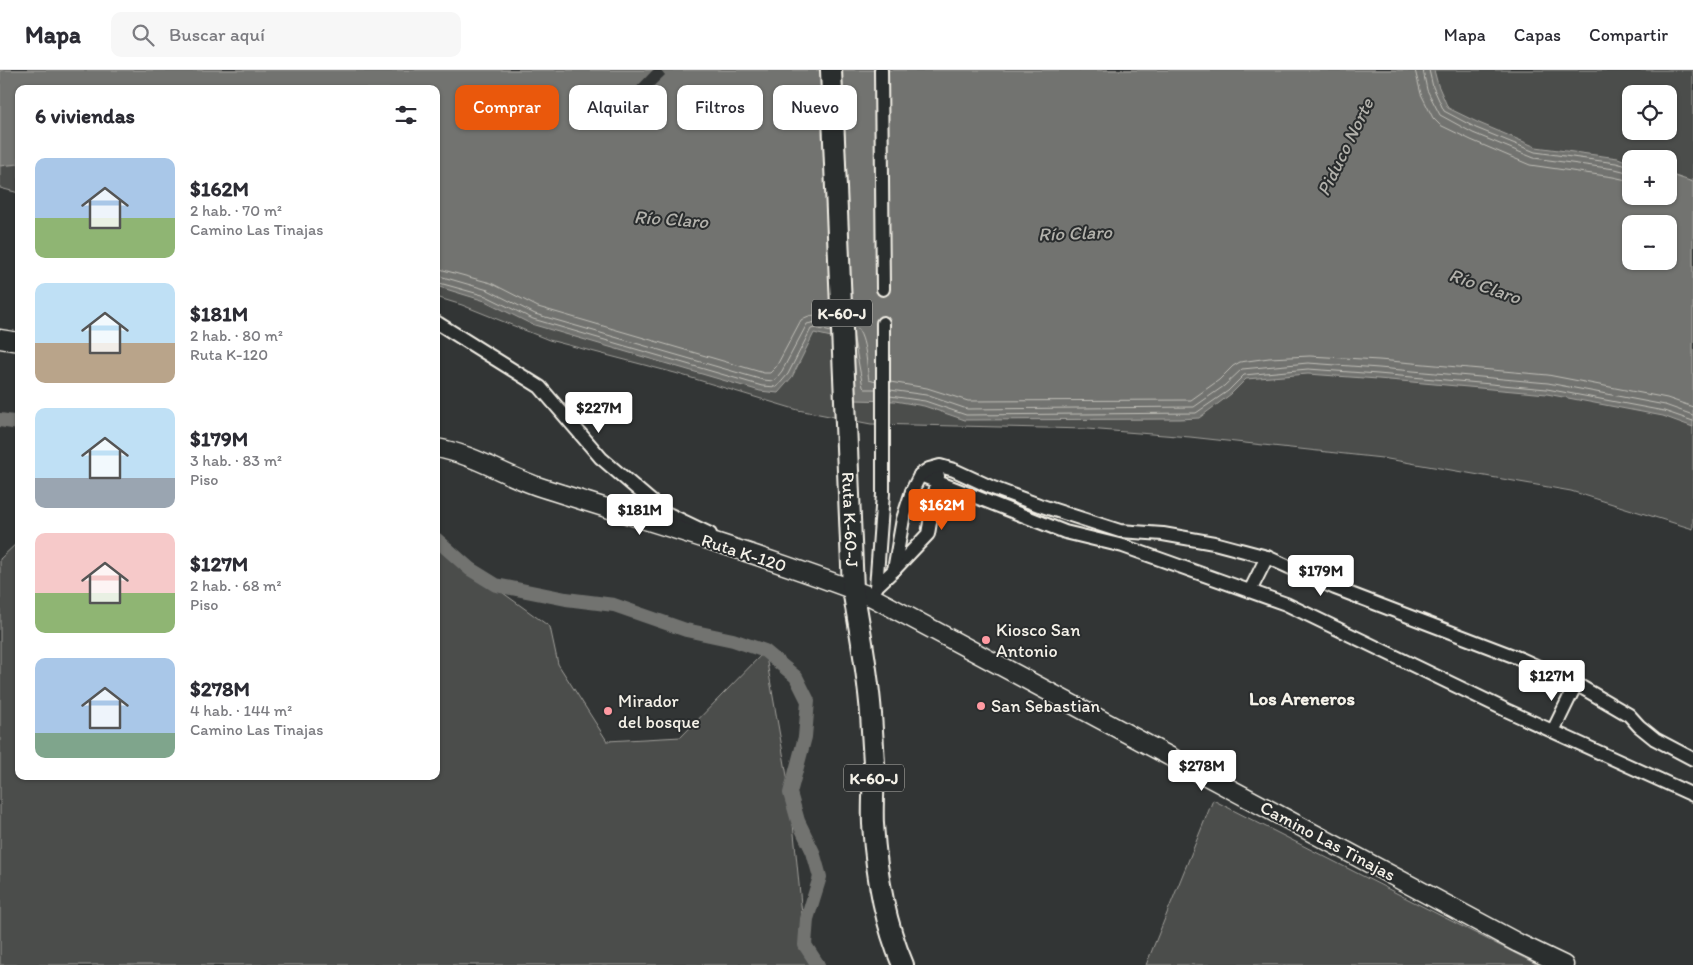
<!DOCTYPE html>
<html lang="es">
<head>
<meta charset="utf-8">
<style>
	body { margin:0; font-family:Itim,sans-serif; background:#f7f7f7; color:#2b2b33; height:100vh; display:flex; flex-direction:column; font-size:19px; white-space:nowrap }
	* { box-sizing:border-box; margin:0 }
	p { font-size:16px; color:#7c7c81 }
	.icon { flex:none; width:28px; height:28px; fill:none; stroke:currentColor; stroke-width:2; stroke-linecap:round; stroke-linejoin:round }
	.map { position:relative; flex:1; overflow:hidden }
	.panel { position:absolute; left:15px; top:15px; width:425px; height:695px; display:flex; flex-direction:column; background:#fff; border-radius:10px; box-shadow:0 1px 4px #0004 }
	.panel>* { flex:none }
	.guide { position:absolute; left:455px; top:15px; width:475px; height:45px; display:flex; gap:10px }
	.controls { position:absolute; left:1622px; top:15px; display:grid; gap:10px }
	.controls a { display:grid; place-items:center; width:55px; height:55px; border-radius:10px; background:#fff; box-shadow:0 1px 4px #0004; font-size:25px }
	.price { position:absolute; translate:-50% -42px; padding:0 11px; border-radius:5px; background:#fff; color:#222; font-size:16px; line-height:32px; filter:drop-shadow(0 1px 2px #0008) }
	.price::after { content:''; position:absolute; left:50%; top:30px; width:15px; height:11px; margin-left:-8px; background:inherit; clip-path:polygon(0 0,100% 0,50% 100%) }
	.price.current { background:#ea580c; color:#fff }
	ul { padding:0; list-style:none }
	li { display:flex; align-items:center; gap:15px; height:125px; padding:0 20px }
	li span { display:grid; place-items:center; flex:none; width:140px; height:100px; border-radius:10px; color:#555 }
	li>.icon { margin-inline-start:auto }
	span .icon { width:60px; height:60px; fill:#fffc; stroke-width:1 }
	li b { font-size:21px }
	h2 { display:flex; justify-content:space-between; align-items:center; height:60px; padding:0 20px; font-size:21px }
	.pill { padding:0 18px; border-radius:10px; background:#fff; box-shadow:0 1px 4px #0004; font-size:18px; line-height:45px }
	.pill.current { background:#ea580c; color:#fff }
	header { display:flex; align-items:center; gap:30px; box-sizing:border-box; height:70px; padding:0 25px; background:#fff; border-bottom:1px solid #e1e1e2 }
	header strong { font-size:24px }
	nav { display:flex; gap:28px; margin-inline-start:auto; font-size:18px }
	.search { width:350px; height:45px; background:#f7f7f7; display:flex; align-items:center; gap:12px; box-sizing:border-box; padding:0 18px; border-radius:10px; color:#7c7c81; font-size:19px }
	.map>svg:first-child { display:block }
	.green { fill:#4b4d4c; stroke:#a09f9a; fill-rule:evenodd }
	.water { fill:#727370; stroke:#a6a5a0; fill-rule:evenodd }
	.pier { fill:#323535 }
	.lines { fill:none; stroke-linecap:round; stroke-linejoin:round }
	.shore { stroke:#c0bfb8; stroke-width:1 }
	.canal { stroke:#727370; stroke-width:14 }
	.street-casing { stroke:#f4f1e8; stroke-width:16 }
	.secondary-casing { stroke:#f4f1e8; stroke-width:21 }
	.primary-casing { stroke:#f4f1e8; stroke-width:24 }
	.street { stroke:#2a2d2e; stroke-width:12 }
	.secondary { stroke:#2a2d2e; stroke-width:18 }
	.primary { stroke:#2a2d2e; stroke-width:20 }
	.poi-dot { fill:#ff9aa2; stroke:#2a2d2e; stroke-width:2 }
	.labels { text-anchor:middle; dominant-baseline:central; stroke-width:4; stroke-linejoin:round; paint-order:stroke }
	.shield { fill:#2a2d2e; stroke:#b7b6b0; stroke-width:1 }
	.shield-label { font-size:16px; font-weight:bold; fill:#f4f1e8 }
	.street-label { font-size:18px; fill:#f4f1e8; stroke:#2a2d2e }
	.poi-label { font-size:18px; fill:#f4f1e8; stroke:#2a2d2e; text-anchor:start }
	.water-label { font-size:19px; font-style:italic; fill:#b3b2ac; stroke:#2a2d2e }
	.neighbourhood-label { font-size:19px; font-weight:bold; fill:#f4f1e8; stroke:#2a2d2e }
</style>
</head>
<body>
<header>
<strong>Mapa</strong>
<div class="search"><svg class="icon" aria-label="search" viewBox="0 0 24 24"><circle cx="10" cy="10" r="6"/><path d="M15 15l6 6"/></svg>Buscar aquí</div>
<nav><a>Mapa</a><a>Capas</a><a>Compartir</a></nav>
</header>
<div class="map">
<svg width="1693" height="895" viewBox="0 0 1693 895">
	<rect width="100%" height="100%" fill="#323535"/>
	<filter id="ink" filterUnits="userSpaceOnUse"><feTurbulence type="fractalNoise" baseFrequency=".02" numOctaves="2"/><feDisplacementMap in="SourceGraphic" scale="10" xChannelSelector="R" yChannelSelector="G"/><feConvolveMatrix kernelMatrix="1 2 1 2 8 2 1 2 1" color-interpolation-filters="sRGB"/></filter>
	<g filter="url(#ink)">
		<g class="green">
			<path d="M0 0H1693V459L1571 421 1382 388 1190 367 1087 359 871 354 798 340 675 303 549 270 462 235 436 227V19H19V123L0 118ZM1631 24H1669V61H1631ZM1631 89H1669V126H1631ZM1631 154H1669V191H1631Z"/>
			<path d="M436 469 470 499 550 557 558 594 607 671 681 667 765 581 790 723 805 875 821 895H0V489L19 471V706H436Z"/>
			<path d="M1213 730 1538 895H1146Z"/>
		</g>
		<path class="water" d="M0 0H1434L1438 15 1448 38 1479 53 1536 77 1618 88 1631 93V126H1669V104L1693 112V357L1663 346 1547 324 1378 309 1308 304 1246 309 1231 324 1199 348 1179 349 965 350 924 336 895 331 853 330 844 270 814 263 792 307 778 323 760 321 531 254 485 231 436 216V19H19V94L0 96ZM1631 154H1669V191H1631Z"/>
		<path class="pier" d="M653 0H661L665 5 637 32 630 24Z"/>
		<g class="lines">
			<g class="shore">
				<path d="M1415 0 1421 24 1433 48 1440 55 1471 70 1530 95 1613 107 1631 111"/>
				<path d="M1423 0 1427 20 1440 45 1473 63 1534 88 1615 99 1631 103"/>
				<path d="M1429 0 1433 17 1444 41 1476 58 1535 82 1616 93 1631 97"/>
				<path d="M436 198 491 213 538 237 764 303H770L776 297 801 250C811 243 819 245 830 247"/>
				<path d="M436 205 488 220 535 244 763 310 774 311 782 301 807 254 816 252 831 255"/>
				<path d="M436 212 486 226 533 249 762 316 777 317 788 304 811 259 815 258 831 262"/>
				<path d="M853 254C867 264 866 294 869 310L876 312"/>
				<path d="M853 264 863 317 865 319H876"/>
				<path d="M890 312 927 318 968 331 1191 330 1219 310 1233 296 1240 292 1269 288 1310 286 1379 290 1548 305 1667 328 1693 337"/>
				<path d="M890 320 926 325 967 339 1194 337 1224 316 1242 299 1308 293 1379 298 1548 313 1665 335 1693 345"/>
				<path d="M890 326 925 331 966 345 1196 343 1228 321 1244 305 1308 299 1378 304 1547 319 1664 341 1693 351"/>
			</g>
			<g class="canal">
				<path d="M0 350 19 353"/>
				<path d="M436 469 470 499 496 515 566 529 614 535 686 560 733 570 765 581 796 607 808 631 805 667 790 723 798 751 813 782 820 807 807 849 805 875 818 895"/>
			</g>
			<defs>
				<g id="street">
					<path d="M881 0 883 219"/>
					<path d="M436 252 540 317 601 388 664 442 710 464"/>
					<path d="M920 405 1065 462 1123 476 1286 534 1506 640 1693 725"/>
					<path d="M894 500 928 464 938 406"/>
					<path d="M876 517 894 500 903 449 912 421 920 405 929 399 940 396 954 400 993 418 1039 435 1120 461 1163 464 1214 473 1267 487 1335 518 1521 589 1576 614 1629 645 1639 656 1655 669 1693 689"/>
					<path d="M876 518 883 424V253"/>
					<path d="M1250 521 1267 487"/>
					<path d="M1553 661 1576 614"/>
				</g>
				<g id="secondary">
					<path d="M0 269 19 272"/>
					<path d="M436 378C474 384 507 407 543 418 653 453 764 485 872 527L1518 873 1564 895"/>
				</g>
				<g id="primary">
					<path id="s1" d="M831 0 853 519C860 561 868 602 871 644 872 660 873 677 874 693 874 713 872 734 873 754 876 801 884 851 903 895"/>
				</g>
			</defs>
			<use href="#street" class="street-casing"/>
			<use href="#secondary" class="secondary-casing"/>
			<use href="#primary" class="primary-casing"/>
			<use href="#street" class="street"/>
			<use href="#secondary" class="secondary"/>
			<use href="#primary" class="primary"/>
		</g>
	</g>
	<g class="poi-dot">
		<circle cx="986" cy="570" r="5"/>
		<circle cx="981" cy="636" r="5"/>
		<circle cx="608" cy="641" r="5"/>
	</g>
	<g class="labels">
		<g class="shield">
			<rect x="812" y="229.5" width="60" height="27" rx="4"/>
			<rect x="844" y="694.5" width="60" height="27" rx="4"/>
		</g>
		<g class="shield-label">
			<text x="842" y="243">K-60-J</text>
			<text x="874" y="708">K-60-J</text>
		</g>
		<g class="street-label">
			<text stroke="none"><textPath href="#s1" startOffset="450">Ruta K-60-J</textPath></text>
			<text transform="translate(744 483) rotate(18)">Ruta K-120</text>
			<text transform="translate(1328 771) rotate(28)">Camino Las Tinajas</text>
		</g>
		<g class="poi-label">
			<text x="996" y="560">Kiosco San<tspan x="996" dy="21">Antonio</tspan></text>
			<text x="618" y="631">Mirador<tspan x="618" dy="21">del bosque</tspan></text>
			<text x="991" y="636">San Sebastian</text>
		</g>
		<g class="water-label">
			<text transform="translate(1345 77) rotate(-64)">Piduco Norte</text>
			<text transform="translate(671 149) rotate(4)">Río Claro</text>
			<text transform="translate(1075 163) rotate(-2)">Río Claro</text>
			<text transform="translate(1485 216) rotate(19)">Río Claro</text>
		</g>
		<g class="neighbourhood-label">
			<text x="1302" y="628">Los Areneros</text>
		</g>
	</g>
</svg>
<div class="controls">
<a><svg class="icon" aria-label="locate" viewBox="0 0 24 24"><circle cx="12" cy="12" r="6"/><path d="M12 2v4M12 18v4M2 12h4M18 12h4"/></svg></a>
<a>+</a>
<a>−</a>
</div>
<b class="price" style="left:599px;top:364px">$227M</b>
<b class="price current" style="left:942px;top:461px">$162M</b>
<b class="price" style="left:640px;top:466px">$181M</b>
<b class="price" style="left:1321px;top:527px">$179M</b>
<b class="price" style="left:1552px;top:632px">$127M</b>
<b class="price" style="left:1202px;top:722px">$278M</b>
<div class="guide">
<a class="pill current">Comprar</a>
<a class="pill">Alquilar</a>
<a class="pill">Filtros</a>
<a class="pill">Nuevo</a>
</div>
<section class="panel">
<h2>6 viviendas<svg class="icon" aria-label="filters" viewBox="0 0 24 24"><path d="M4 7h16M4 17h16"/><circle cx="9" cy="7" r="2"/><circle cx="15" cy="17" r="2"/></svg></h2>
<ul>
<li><span style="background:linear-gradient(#a9c7e8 60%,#8fb573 0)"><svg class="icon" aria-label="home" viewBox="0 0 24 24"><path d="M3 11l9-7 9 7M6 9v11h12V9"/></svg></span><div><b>$162M</b><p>2 hab. · 70 m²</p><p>Camino Las Tinajas</p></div></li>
<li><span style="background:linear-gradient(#bfe0f5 60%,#b9a48a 0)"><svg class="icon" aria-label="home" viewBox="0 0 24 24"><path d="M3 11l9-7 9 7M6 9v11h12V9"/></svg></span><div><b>$181M</b><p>2 hab. · 80 m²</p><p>Ruta K-120</p></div></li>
<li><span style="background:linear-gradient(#bfe0f5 70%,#9aa5b1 0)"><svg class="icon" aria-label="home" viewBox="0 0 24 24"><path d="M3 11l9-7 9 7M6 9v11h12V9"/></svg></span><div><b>$179M</b><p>3 hab. · 83 m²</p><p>Piso</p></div></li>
<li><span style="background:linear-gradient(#f6c9c9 60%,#8fb573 0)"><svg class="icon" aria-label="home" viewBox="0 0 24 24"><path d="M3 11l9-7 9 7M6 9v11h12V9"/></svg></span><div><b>$127M</b><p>2 hab. · 68 m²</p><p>Piso</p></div></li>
<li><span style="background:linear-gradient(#a9c7e8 75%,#7fa58c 0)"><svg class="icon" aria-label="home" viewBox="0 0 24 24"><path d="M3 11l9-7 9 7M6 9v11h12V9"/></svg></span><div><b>$278M</b><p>4 hab. · 144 m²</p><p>Camino Las Tinajas</p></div></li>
</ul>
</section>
</div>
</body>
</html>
